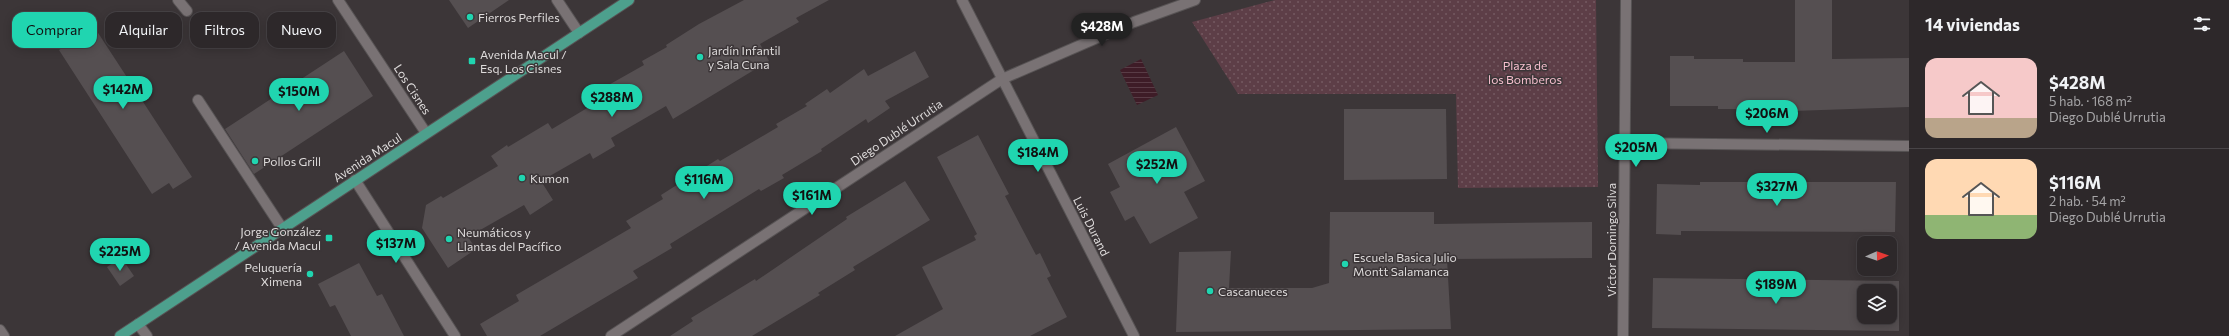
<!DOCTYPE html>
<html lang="es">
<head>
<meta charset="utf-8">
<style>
	body { margin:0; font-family:Commissioner,sans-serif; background:#393436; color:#f1f3f6; height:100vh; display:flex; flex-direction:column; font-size:15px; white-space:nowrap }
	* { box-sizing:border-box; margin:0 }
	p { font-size:13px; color:#a7a6a8 }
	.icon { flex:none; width:22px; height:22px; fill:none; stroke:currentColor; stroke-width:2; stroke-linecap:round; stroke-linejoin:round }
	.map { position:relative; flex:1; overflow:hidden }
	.sheet { display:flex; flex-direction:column; background:#2d282a; width:320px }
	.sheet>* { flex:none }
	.banner { position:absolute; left:12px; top:12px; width:380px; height:36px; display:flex; gap:8px }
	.needle { width:26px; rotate:88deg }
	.controls { position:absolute; left:1857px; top:236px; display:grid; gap:8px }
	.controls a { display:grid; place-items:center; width:40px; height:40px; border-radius:8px; background:#2d282a; box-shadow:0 2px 10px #0003,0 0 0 1px #484447; font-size:20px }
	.price { position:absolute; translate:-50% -34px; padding:0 9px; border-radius:14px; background:#20d5b0; color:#111; font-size:13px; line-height:26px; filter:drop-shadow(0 1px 2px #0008) }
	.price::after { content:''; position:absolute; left:50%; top:24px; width:12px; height:9px; margin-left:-6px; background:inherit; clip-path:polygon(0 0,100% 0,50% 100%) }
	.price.on { background:#222; color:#fff }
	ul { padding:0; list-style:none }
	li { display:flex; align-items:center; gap:12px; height:100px; padding:0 16px }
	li+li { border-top:1px solid #484447 }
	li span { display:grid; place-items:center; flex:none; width:112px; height:80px; border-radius:12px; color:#555 }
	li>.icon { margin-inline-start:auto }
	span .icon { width:48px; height:48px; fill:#fffc; stroke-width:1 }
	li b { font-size:17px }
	h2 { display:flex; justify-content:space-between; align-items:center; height:48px; padding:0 16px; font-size:17px }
	.chip { padding:0 14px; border-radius:12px; background:#2d282a; box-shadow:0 2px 10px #0003,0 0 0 1px #484447; font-size:14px; line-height:36px }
	.chip.on { background:#20d5b0; color:#111 }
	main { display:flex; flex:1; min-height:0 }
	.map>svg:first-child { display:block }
	.green { fill:url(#green-dots) }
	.water { fill:url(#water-rules) }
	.building { fill:#554f51; fill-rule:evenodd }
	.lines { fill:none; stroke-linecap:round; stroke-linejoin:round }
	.service-casing { stroke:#575354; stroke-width:12 }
	.minor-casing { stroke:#575354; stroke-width:12 }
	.tertiary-casing { stroke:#575354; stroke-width:12 }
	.primary-casing { stroke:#575354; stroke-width:12 }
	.service { stroke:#797274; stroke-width:10 }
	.minor { stroke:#797274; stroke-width:10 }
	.tertiary { stroke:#797274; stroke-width:10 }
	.primary { stroke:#4da08d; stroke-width:10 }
	.poi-dot { fill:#20d5b0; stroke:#3c3638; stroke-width:1.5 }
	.labels { text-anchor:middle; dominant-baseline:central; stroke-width:3; stroke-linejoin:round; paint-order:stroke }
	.poi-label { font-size:12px; fill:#dedbdb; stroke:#3c3638; text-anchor:start }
	.park-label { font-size:12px; fill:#f7bfce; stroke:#3c3638 }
	.street-label { font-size:12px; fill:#dedbdb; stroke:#3c3638 }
</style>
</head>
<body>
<main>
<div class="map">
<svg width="1909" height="336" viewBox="0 0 1909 336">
	<defs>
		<pattern id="green-dots" width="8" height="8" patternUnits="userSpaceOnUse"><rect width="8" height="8" fill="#5d3e47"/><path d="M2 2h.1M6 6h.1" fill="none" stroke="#745961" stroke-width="1.8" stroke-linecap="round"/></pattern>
		<pattern id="water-rules" width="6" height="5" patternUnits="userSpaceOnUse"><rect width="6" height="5" fill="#3e1c27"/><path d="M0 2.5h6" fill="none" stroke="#593c46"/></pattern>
	</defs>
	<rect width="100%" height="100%" fill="#3c3638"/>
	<path class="green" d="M1275 0H1596L1598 187 1458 188 1456 94H1238L1192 22Z"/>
	<path class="water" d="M1141 59 1158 95 1137 105 1120 70Z"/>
	<g class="building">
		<path d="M449 0H509L468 28Z"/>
		<path d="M744 0H829L796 18 799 22 760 44 769 61 673 119 666 106 611 138 615 146 593 159 590 153 541 181 553 200 530 215 524 205 468 237 476 249 448 268 422 228 426 205 441 196 443 198 498 166 491 156 507 145 508 147 548 123 552 129 609 95 605 87 644 65 642 61 667 47 666 45 699 24Z"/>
		<path d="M1795 0H1832V59L1909 58V107L1763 112V109H1718V106H1670V56H1694V59H1743V62H1795Z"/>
		<path d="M89 19 192 177 173 189 169 183 152 194 59 50 74 40 69 32Z"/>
		<path d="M344 51 373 96 254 174 225 129Z"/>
		<path d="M915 51 929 77 885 101 890 108 868 123 866 119 821 149 822 151 782 175 784 178 761 191 759 189 670 244 672 248 633 271 638 278 540 336H487L480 324 519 301 516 295 631 228 626 221 663 199 661 195 718 159 720 161 778 127 776 124 807 106 805 104 827 89 830 93 864 69 868 76Z"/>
		<path d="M1344 109H1446L1447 179 1344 180Z"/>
		<path d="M1176 127 1205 181 1184 192 1198 218 1150 244 1134 216 1125 221 1110 192 1120 187 1108 164Z"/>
		<path d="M978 135 1009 194 1005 196 1036 255 1040 253 1051 276 1047 278 1067 317 1030 336H895L943 309 922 267 976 240 974 236 977 234 937 157Z"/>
		<path d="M905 181 930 220 853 267 855 270 818 293 820 295 752 336H670L693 321 691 318 755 279 756 281 847 219 846 217Z"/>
		<path d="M1700 182H1896L1895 232 1681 231V235L1656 234 1657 184 1700 185Z"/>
		<path d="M1330 212H1434V224L1592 222V258L1447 259 1451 329 1176 332 1179 252 1231 251 1229 288H1312L1329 283Z"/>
		<path d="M121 257 134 276 120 286 107 267Z"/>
		<path d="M359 263 377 296 382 294 404 336H351L335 305 330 307 318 284Z"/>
		<path d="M1653 278 1899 281V331L1652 328ZM1864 291H1890V317H1864Z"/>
	</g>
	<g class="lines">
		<defs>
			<path id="service" d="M198 100 282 228"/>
			<g id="minor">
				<path d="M178 0 187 11"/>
				<path d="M962 0 1134 336"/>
				<path d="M1625 143 1909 146"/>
				<path d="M355 180 455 336"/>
				<path d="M138 324 147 336"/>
				<path d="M0 330 4 336"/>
				<path d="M611 336 1002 79 1134 22 1195 0"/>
				<path d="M1623 336 1626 0"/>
			</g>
			<g id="tertiary">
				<path d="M338 0 426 133"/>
				<path d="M557 0 579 33"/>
			</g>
			<path id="primary" d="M120 336 629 0"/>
		</defs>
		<use href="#service" class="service-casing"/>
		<use href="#minor" class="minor-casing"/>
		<use href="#tertiary" class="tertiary-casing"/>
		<use href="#primary" class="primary-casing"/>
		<use href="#service" class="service"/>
		<use href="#minor" class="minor"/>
		<use href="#tertiary" class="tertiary"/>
		<use href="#primary" class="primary"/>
	</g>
	<g class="poi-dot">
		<circle cx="470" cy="17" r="4"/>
		<circle cx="700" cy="57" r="4"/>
		<rect x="468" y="57" width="8" height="8" rx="2"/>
		<circle cx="255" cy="161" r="4"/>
		<circle cx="522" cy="178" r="4"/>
		<rect x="325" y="234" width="8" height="8" rx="2"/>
		<circle cx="449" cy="239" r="4"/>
		<circle cx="1345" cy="264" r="4"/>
		<circle cx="310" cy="274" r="4"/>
		<circle cx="1210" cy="291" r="4"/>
	</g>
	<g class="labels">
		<g class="poi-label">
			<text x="478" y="17">Fierros Perfiles</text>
			<text x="708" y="50">Jardín Infantil<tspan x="708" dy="14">y Sala Cuna</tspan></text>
			<text x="480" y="54">Avenida Macul /<tspan x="480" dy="14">Esq. Los Cisnes</tspan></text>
			<text x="263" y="161">Pollos Grill</text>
			<text x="530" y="178">Kumon</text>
			<text x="321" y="231" text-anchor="end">Jorge González<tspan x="321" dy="14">/ Avenida Macul</tspan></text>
			<text x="457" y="232">Neumáticos y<tspan x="457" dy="14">Llantas del Pacífico</tspan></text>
			<text x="1353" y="257">Escuela Basica Julio<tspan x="1353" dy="14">Montt Salamanca</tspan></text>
			<text x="302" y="267" text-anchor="end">Peluquería<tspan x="302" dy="14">Ximena</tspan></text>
			<text x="1218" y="291">Cascanueces</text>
		</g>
		<g class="park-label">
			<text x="1525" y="65">Plaza de<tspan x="1525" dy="14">los Bomberos</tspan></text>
		</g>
		<g class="street-label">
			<text transform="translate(413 89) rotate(57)">Los Cisnes</text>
			<text transform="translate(896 132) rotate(-34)">Diego Dublé Urrutia</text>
			<text transform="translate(367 157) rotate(-33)">Avenida Macul</text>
			<text transform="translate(1092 226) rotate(63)">Luis Durand</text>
			<text transform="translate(1611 240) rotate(-90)">Víctor Domingo Silva</text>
		</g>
	</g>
</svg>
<div class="controls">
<a><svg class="needle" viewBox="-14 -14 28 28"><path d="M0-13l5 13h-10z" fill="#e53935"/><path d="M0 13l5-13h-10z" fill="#a7a6a8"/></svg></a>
<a><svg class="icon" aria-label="layers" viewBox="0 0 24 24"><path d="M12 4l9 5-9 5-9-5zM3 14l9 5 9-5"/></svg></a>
</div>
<b class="price on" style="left:1102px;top:47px">$428M</b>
<b class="price" style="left:123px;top:110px">$142M</b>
<b class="price" style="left:299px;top:112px">$150M</b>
<b class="price" style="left:612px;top:118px">$288M</b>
<b class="price" style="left:1767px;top:134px">$206M</b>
<b class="price" style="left:1636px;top:168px">$205M</b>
<b class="price" style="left:1038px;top:173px">$184M</b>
<b class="price" style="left:1157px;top:185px">$252M</b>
<b class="price" style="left:704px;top:200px">$116M</b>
<b class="price" style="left:1777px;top:207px">$327M</b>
<b class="price" style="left:812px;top:216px">$161M</b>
<b class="price" style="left:396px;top:264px">$137M</b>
<b class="price" style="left:120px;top:272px">$225M</b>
<b class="price" style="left:1776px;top:305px">$189M</b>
<div class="banner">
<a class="chip on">Comprar</a>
<a class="chip">Alquilar</a>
<a class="chip">Filtros</a>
<a class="chip">Nuevo</a>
</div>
</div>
<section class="sheet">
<h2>14 viviendas<svg class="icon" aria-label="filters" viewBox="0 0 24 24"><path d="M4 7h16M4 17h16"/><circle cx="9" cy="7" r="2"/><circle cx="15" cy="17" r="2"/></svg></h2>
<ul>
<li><span style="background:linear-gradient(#f6c9c9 75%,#b9a48a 0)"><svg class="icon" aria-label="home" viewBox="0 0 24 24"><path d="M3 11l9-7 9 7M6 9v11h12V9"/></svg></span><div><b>$428M</b><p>5 hab. · 168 m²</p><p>Diego Dublé Urrutia</p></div></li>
<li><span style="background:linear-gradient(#ffd9b3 70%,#8fb573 0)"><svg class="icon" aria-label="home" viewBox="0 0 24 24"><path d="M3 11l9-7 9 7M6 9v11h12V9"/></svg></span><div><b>$116M</b><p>2 hab. · 54 m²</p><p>Diego Dublé Urrutia</p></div></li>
</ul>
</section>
</main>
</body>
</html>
